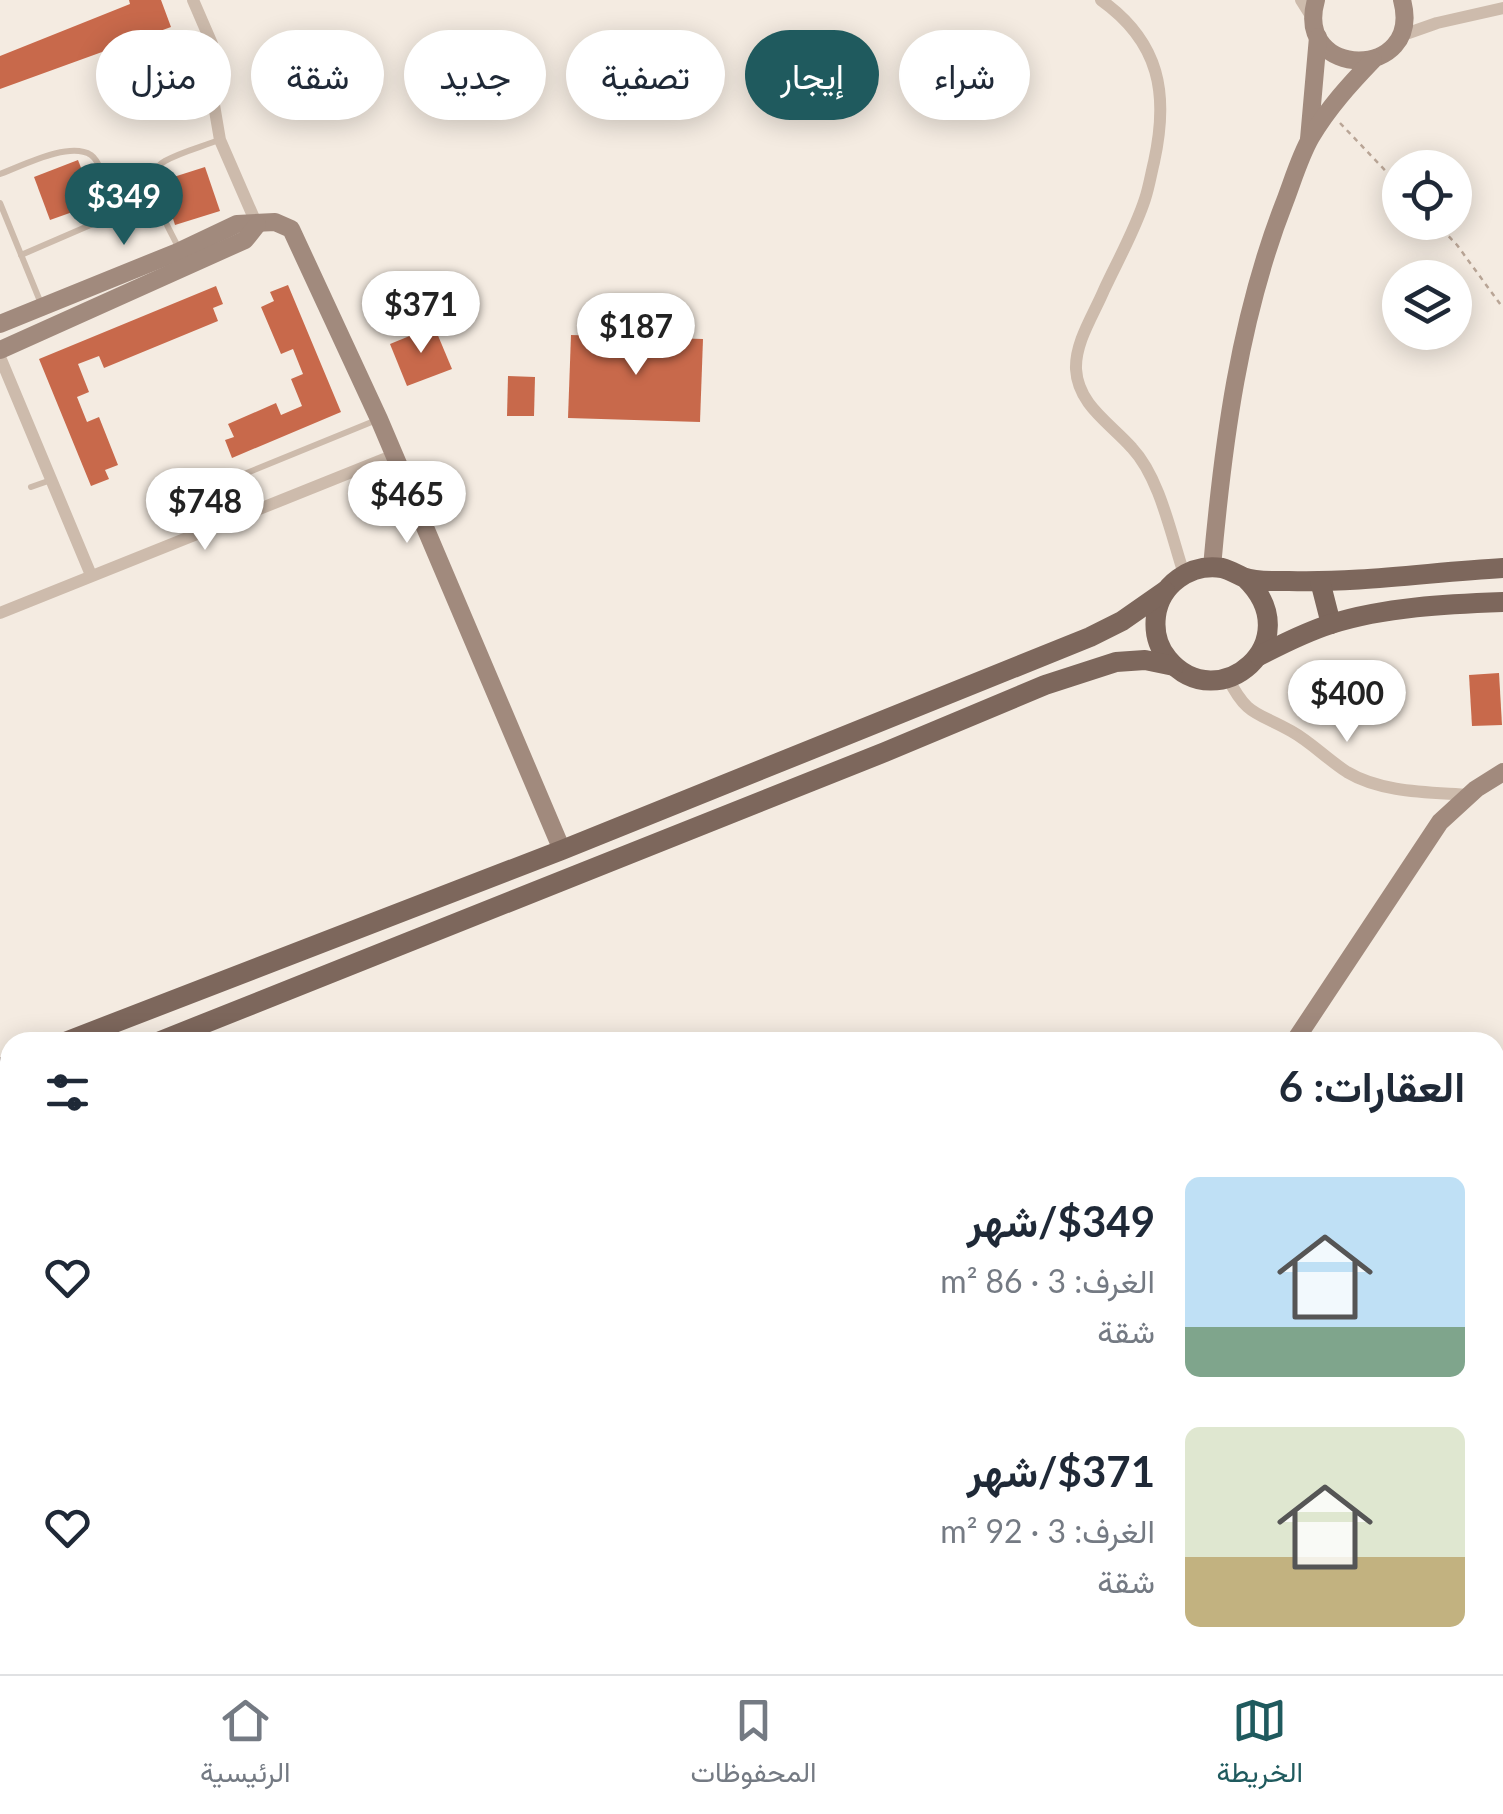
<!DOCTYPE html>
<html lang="ar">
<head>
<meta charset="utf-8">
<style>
	body { margin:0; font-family:Lato,Vazirmatn,sans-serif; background:#f6f6f7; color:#1f2937; direction:rtl; height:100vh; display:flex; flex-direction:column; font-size:38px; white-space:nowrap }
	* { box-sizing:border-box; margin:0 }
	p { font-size:32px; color:#747a83 }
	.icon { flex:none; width:55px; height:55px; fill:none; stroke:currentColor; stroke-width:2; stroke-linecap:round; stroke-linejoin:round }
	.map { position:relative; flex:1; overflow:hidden; direction:ltr }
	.drawer { position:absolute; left:0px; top:1032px; width:1505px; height:642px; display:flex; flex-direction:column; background:#fff; border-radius:30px 30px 0 0; box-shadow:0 5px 25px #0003; direction:rtl }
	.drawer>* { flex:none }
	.guide { position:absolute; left:30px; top:30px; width:1000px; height:90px; direction:rtl; display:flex; gap:20px }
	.fabs { position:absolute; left:1382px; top:150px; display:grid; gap:20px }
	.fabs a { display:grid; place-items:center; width:90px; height:90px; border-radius:50%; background:#fff; box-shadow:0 5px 25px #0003; font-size:50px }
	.price { position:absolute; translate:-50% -85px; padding:0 22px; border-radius:35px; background:#fff; color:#222; font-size:32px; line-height:65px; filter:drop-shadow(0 2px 5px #0008) }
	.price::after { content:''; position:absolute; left:50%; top:60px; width:30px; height:22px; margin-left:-15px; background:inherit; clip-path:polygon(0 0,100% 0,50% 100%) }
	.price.active { background:#1f5a5e; color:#fff }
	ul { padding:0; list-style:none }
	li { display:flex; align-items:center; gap:30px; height:250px; padding:0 40px }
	li span { display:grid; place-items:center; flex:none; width:280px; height:200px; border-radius:15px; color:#555 }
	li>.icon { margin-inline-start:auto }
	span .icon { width:120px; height:120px; fill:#fffc; stroke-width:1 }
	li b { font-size:42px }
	h2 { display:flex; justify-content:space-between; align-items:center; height:120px; padding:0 40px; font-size:42px }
	.pill { padding:0 35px; border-radius:45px; background:#fff; box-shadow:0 5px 25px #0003; font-size:35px; line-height:90px }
	.pill.active { background:#1f5a5e; color:#fff }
	.dock { display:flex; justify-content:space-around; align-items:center; height:140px; border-top:2px solid #e0e1e3; background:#fff; font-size:28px; color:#747a83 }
	.dock a { display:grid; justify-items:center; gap:5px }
	.dock .active { color:#1f5a5e }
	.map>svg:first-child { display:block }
	.building { fill:#c8694b }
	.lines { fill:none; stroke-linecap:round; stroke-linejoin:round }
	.path { stroke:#b9a596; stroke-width:2.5; stroke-dasharray:5 5; stroke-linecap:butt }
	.lane { stroke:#cdbbac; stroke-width:6 }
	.street { stroke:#cdbbac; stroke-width:12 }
	.secondary { stroke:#a18a7d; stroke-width:18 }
	.primary { stroke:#7d675c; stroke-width:20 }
</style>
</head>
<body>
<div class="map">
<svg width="1503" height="1674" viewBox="0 0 1503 1674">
	<rect width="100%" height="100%" fill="#f4ebe1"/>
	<g class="building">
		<path d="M129 0H161L171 27 0 89V56L130 4Z"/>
		<path d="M78 160 95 204 50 220 34 177Z"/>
		<path d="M205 167 220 211 175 225 161 181Z"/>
		<path d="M288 285 341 412 232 458 225 440 234 437 228 424 276 403 281 415 302 406 291 379 303 374 293 349 281 354 261 307 274 301 270 292Z"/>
		<path d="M216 286 223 304 213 308 218 321 104 368 99 356 78 364 89 392 77 397 87 422 99 417 118 465 105 470 109 479 91 486 39 359Z"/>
		<path d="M434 326 452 369 407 386 390 344Z"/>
		<path d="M571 335 703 339 700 422 568 418Z"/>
		<path d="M508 376 535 377 534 416H507Z"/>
		<path d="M1499 673 1502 725 1472 726 1469 675Z"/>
	</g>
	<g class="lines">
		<g class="path">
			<path d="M1340 123 1400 186"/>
			<path d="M1435 222 1457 245 1503 308"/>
			<path d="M1109 1674 1111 1665"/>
		</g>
		<g class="lane">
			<path d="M0 174C22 166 69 141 91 155 98 160 100 168 103 175 109 193 112 203 102 220L21 255"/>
			<path d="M0 203 42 306"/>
			<path d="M179 249C169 227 136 177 165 161 181 152 201 147 219 140"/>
			<path d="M232 479 379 419"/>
			<path d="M31 487 51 480"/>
			<path d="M68 1674 79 1665"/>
		</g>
		<g class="street">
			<path d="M193 0 212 44 202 67 213 99 220 140 257 225"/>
			<path d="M1101 0C1160 42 1169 94 1154 162 1151 174 1149 187 1145 199 1135 230 1118 260 1104 290 1094 314 1075 342 1076 369 1078 405 1110 423 1132 448 1160 478 1171 535 1184 574"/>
			<path d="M1301 0 1313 19"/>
			<path d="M1400 36 1437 23 1503 8"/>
			<path d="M0 357 91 575"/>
			<path d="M0 613 394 455"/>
			<path d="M1228 678C1247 717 1258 712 1291 731 1311 742 1328 760 1347 772 1382 793 1429 792 1469 795"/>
			<path d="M0 1468 10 1469"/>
			<path d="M0 1548 10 1557"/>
			<path d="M0 1617 10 1611"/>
		</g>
		<g class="secondary">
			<path d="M1316 0C1293 80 1424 81 1402 0"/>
			<path d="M1309 139 1318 37"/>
			<path d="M0 324 180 251 237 224 275 222 291 229 379 419 562 850"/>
			<path d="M0 350 245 240 257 225"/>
			<path d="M1212 567C1223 443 1239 318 1285 201 1293 180 1300 156 1311 137 1328 108 1350 84 1373 60"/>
			<path d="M1294 1042 1440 822 1476 789 1503 772"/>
			<path d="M1052 1674 1056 1665"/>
		</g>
		<g class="primary">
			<path d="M1245 578C1311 641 1218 719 1168 659 1158 647 1154 632 1156 616 1160 585 1190 563 1222 568 1230 570 1236 574 1243 577 1256 582 1275 581 1289 581 1360 583 1432 572 1503 568"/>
			<path d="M1320 581 1331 624"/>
			<path d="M1259 656C1282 644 1306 632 1331 624 1385 607 1447 604 1503 602"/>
			<path d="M65 1042 562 850 1090 637 1122 621 1165 591"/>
			<path d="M158 1042 885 752 1045 685 1116 662 1145 660 1174 666"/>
			<path d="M0 1068 10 1064"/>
			<path d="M0 1103 10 1099"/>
		</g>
	</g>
</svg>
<div class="fabs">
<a><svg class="icon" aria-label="locate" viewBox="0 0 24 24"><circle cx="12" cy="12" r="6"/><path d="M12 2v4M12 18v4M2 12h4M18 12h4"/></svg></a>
<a><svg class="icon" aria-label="layers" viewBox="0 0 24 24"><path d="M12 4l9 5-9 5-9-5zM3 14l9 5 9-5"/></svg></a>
</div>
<b class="price active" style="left:124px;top:248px">$349</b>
<b class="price" style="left:421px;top:356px">$371</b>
<b class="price" style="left:636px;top:378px">$187</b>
<b class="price" style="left:407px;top:546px">$465</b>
<b class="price" style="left:205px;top:553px">$748</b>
<b class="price" style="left:1347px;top:745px">$400</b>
<div class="guide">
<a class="pill">شراء</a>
<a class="pill active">إيجار</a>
<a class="pill">تصفية</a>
<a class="pill">جديد</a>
<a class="pill">شقة</a>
<a class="pill">منزل</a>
</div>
<section class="drawer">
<h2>العقارات: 6<svg class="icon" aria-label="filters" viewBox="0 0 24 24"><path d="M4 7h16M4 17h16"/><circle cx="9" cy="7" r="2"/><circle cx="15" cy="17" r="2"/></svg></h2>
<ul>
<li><span style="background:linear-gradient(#bfe0f5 75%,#7fa58c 0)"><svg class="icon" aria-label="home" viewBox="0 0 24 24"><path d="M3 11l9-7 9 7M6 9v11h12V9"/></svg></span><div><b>$349/شهر</b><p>الغرف: 3 · 86 m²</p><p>شقة</p></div><svg class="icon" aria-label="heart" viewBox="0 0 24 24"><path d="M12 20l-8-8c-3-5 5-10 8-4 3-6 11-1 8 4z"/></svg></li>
<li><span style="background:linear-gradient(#dfe7d0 65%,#c2b280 0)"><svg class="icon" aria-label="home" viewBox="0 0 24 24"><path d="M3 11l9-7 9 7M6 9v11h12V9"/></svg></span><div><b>$371/شهر</b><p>الغرف: 3 · 92 m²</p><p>شقة</p></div><svg class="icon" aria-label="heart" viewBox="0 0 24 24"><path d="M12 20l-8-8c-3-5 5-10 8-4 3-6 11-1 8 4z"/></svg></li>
</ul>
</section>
</div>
<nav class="dock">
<a class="active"><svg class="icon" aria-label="map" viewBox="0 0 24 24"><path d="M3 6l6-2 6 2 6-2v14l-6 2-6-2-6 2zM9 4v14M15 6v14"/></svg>الخريطة</a>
<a><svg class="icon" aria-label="saved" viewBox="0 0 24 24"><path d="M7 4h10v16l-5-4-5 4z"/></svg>المحفوظات</a>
<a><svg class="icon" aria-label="home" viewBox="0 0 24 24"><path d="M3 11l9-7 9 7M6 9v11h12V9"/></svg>الرئيسية</a>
</nav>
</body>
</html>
